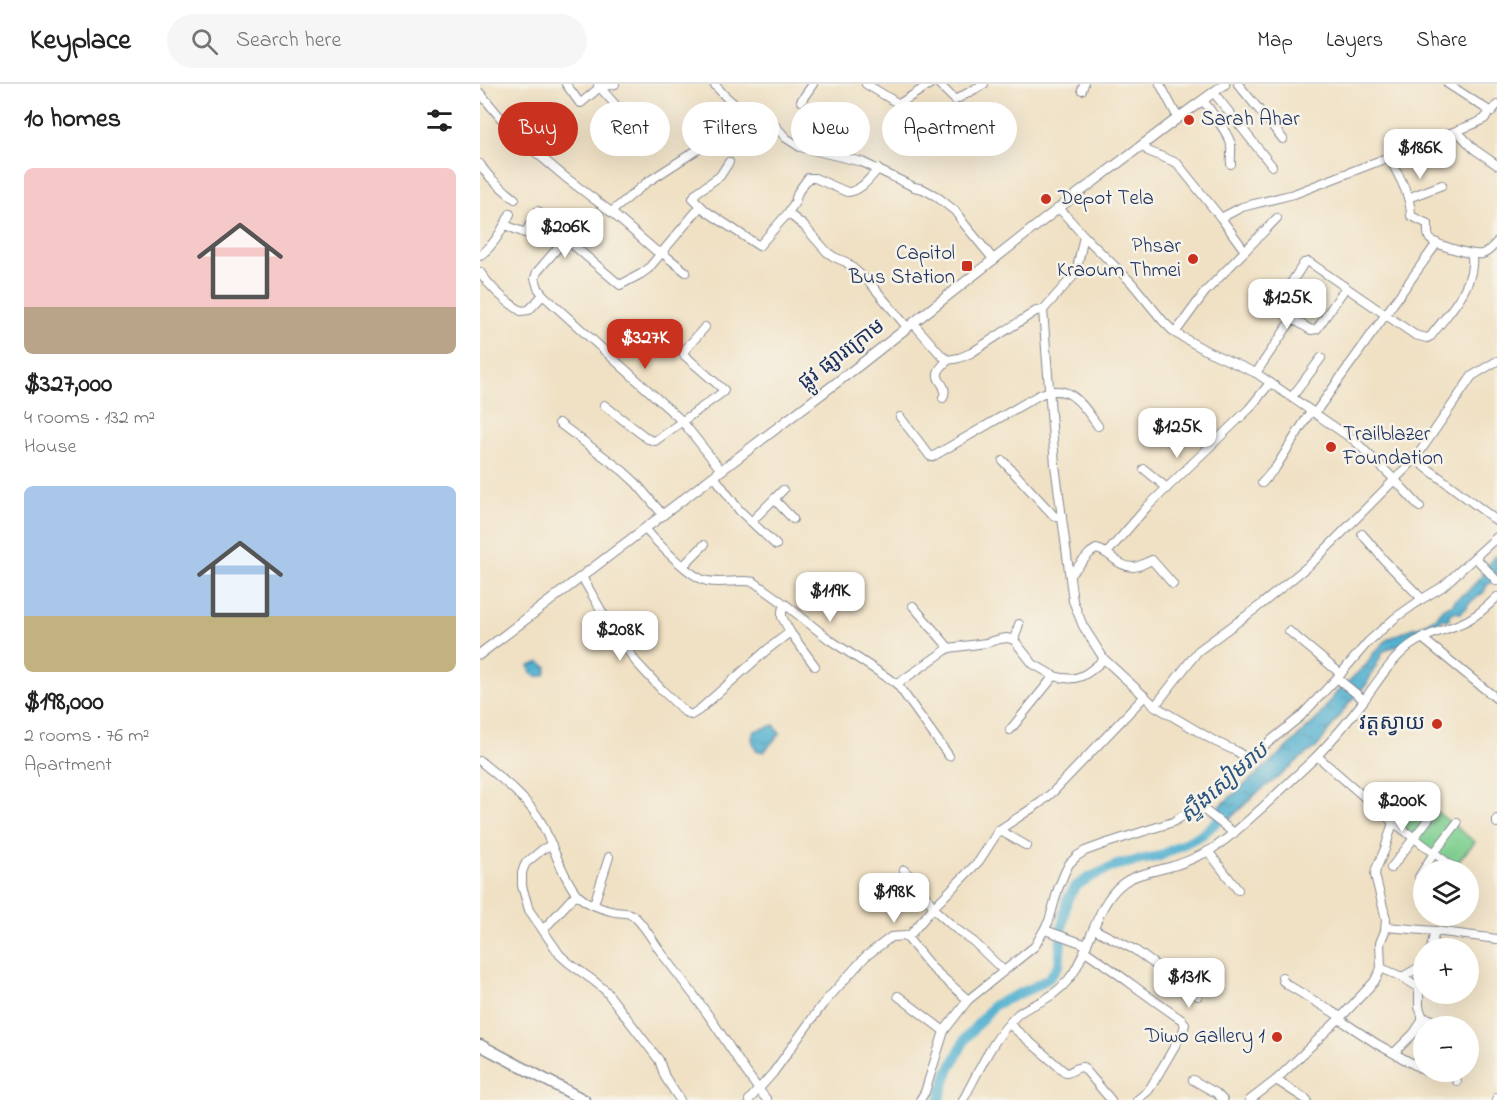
<!DOCTYPE html>
<html lang="en">
<head>
<meta charset="utf-8">
<style>
	body { margin:0; font-family:"Indie Flower","Noto Sans Khmer",sans-serif; background:#f6f6f6; color:#222; height:100vh; display:flex; flex-direction:column; font-size:22px; white-space:nowrap }
	* { box-sizing:border-box; margin:0 }
	p { font-size:20px; color:#767676 }
	.icon { flex:none; width:33px; height:33px; fill:none; stroke:currentColor; stroke-width:2; stroke-linecap:round; stroke-linejoin:round }
	.map { position:relative; flex:1; overflow:hidden }
	.drawer { display:flex; flex-direction:column; background:#fff; width:480px }
	.drawer>* { flex:none }
	.guide { position:absolute; left:18px; top:18px; width:570px; height:54px; display:flex; gap:12px }
	.controls { position:absolute; left:933px; top:776px; display:grid; gap:12px }
	.controls a { display:grid; place-items:center; width:66px; height:66px; border-radius:50%; background:#fff; box-shadow:0 6px 24px #0002; font-size:30px }
	.price { position:absolute; translate:-50% -51px; padding:0 14px; border-radius:12px; background:#fff; color:#222; font-size:20px; line-height:39px; filter:drop-shadow(0 2px 3px #0008) }
	.price::after { content:''; position:absolute; left:50%; top:36px; width:18px; height:14px; margin-left:-9px; background:inherit; clip-path:polygon(0 0,100% 0,50% 100%) }
	.price.active { background:#c8321e; color:#fff }
	ul { padding:0; list-style:none }
	li { display:grid; align-content:center; gap:12px; height:318px; padding:0 24px }
	li span { display:grid; place-items:center; height:186px; border-radius:9px; color:#555 }
	li>.icon { margin-inline-start:auto }
	span .icon { width:108px; height:108px; fill:#fffc; stroke-width:1 }
	li b { font-size:26px }
	h2 { display:flex; justify-content:space-between; align-items:center; height:72px; padding:0 24px; font-size:26px }
	.tag { padding:0 21px; border-radius:27px; background:#fff; box-shadow:0 6px 24px #0002; font-size:21px; line-height:54px }
	.tag.active { background:#c8321e; color:#fff }
	header { display:flex; align-items:center; gap:36px; box-sizing:border-box; height:84px; padding:0 30px; background:#fff; border-bottom:2px solid #e0e0e0 }
	header strong { font-size:28px }
	nav { display:flex; gap:33px; margin-inline-start:auto; font-size:21px }
	.search { width:420px; height:54px; background:#f6f6f6; display:flex; align-items:center; gap:15px; box-sizing:border-box; padding:0 21px; border-radius:33px; color:#767676; font-size:22px }
	main { display:flex; flex:1; min-height:0 }
	.map>svg:first-child { display:block }
	.park { fill:#7ecf90; stroke:#4c7f77; stroke-width:1.5 }
	.water { fill:url(#water-ripples); stroke:#367097; stroke-width:1.5 }
	.lines { fill:none; stroke-linecap:round; stroke-linejoin:round }
	.river { stroke:#52b1d0; stroke-width:10 }
	.minor-casing { stroke:#868891; stroke-width:10 }
	.major-casing { stroke:#868891; stroke-width:11 }
	.highway-casing { stroke:#868891; stroke-width:13 }
	.minor { stroke:#fff; stroke-width:8 }
	.major { stroke:#fff; stroke-width:9 }
	.highway { stroke:#fff; stroke-width:10 }
	.poi-dot { fill:#c8321e; stroke:#f7f3e8; stroke-width:2 }
	.labels { text-anchor:middle; dominant-baseline:central; stroke-width:5; stroke-linejoin:round; paint-order:stroke }
	.poi-label { font-size:21px; fill:#1b2f5e; stroke:#f7f3e8; text-anchor:end }
	.street-label { font-size:21px; fill:#1b2f5e; stroke:#f7f3e8 }
	.water-label { font-size:22px; font-style:italic; fill:#2c5680; stroke:#f7f3e8 }
</style>
</head>
<body>
<header>
<strong>Keyplace</strong>
<div class="search"><svg class="icon" aria-label="search" viewBox="0 0 24 24"><circle cx="10" cy="10" r="6"/><path d="M15 15l6 6"/></svg>Search here</div>
<nav><a>Map</a><a>Layers</a><a>Share</a></nav>
</header>
<main>
<section class="drawer">
<h2>10 homes<svg class="icon" aria-label="filters" viewBox="0 0 24 24"><path d="M4 7h16M4 17h16"/><circle cx="9" cy="7" r="2"/><circle cx="15" cy="17" r="2"/></svg></h2>
<ul>
<li><span style="background:linear-gradient(#f6c9c9 75%,#b9a48a 0)"><svg class="icon" aria-label="home" viewBox="0 0 24 24"><path d="M3 11l9-7 9 7M6 9v11h12V9"/></svg></span><div><b>$327,000</b><p>4 rooms · 132 m²</p><p>House</p></div></li>
<li><span style="background:linear-gradient(#a9c7e8 70%,#c2b280 0)"><svg class="icon" aria-label="home" viewBox="0 0 24 24"><path d="M3 11l9-7 9 7M6 9v11h12V9"/></svg></span><div><b>$198,000</b><p>2 rooms · 76 m²</p><p>Apartment</p></div></li>
</ul>
</section>
<div class="map">
<svg width="1017" height="1016" viewBox="0 0 1017 1016">
	<defs>
		<pattern id="water-ripples" width="26" height="14" patternUnits="userSpaceOnUse" patternTransform="scale(1.5)"><rect width="26" height="14" fill="#52b1d0"/><path d="M2 4q2-2 4 0t4 0M15 11q2-2 4 0t4 0" fill="none" stroke="#4390ac"/></pattern>
	</defs>
	<rect width="100%" height="100%" fill="#f7f3e8"/>
	<filter id="ink" filterUnits="userSpaceOnUse"><feTurbulence type="fractalNoise" baseFrequency=".0167" numOctaves="2"/><feDisplacementMap in="SourceGraphic" scale="12" xChannelSelector="R" yChannelSelector="G"/><feConvolveMatrix kernelMatrix="1 2 1 2 8 2 1 2 1" color-interpolation-filters="sRGB"/></filter>
	<filter id="wash" filterUnits="userSpaceOnUse"><feTurbulence type="fractalNoise" baseFrequency=".008" numOctaves="4" result="noise"/><feDisplacementMap in="SourceGraphic" scale="24" xChannelSelector="R" yChannelSelector="G"/><feGaussianBlur stdDeviation="1.35" result="paint"/><feColorMatrix in="noise" values="0 0 0 0 0 0 0 0 0 0 0 0 0 0 0 0 0 1.4 0 .05"/><feComposite in="paint" operator="in"/></filter>
	<g filter="url(#wash)">
		<rect width="100%" height="100%" fill="#f0e1c4"/>
		<path class="park" d="M937 712 995 758 971 785 914 740Z"/>
		<g class="water">
			<path d="M1014 472H1017V495L1007 501 1004 508 989 519 987 523 980 529 974 528 969 530 970 534 966 536 963 534 960 538 952 544 936 549 926 557 915 563 909 564 903 568 886 601 878 611 869 619 837 663 822 673 800 692 777 709 745 739 732 729 802 668 838 634 856 609 887 580 893 570 908 555 935 543H939L957 533 962 525 973 520 975 516 987 508 1000 494Z"/>
			<path d="M60 578 67 583 65 591 57 593 51 589 49 582Z"/>
			<path d="M294 641 300 649 284 668 276 666 272 655 274 647Z"/>
		</g>
		<g class="lines">
			<path class="river" d="M459 1016 467 991 485 955 514 921 554 903 569 894 579 881 582 844 587 816 596 802 610 793 637 781 680 772 723 750 745 730"/>
		</g>
	</g>
	<g filter="url(#ink)">
		<g class="lines">
			<defs>
				<g id="minor">
					<path d="M86 0 99 18 101 19 120 3 135 0"/>
					<path d="M234 0 245 12 272 35 277 37 284 35 290 36 306 54 320 63 382 78 434 103 443 105 456 112 475 127 485 141 514 176"/>
					<path d="M386 0 419 20 450 0"/>
					<path d="M459 0 475 16 504 0"/>
					<path d="M680 0 698 34"/>
					<path d="M758 0 803 55"/>
					<path d="M968 0 1011 28"/>
					<path d="M118 1 146 33"/>
					<path d="M602 6 604 0"/>
					<path d="M0 9 34 50 85 93 131 128 176 167 181 168 206 188"/>
					<path d="M734 9 792 82"/>
					<path d="M723 16C730 27 749 49 751 61 752 67 750 73 751 80"/>
					<path d="M321 17 333 0"/>
					<path d="M977 47 994 65 1017 81"/>
					<path d="M663 60 668 67 697 79 741 134 765 167"/>
					<path d="M909 73C918 91 931 111 931 132L948 140C948 145 947 151 950 155 956 161 993 172 1002 170 1008 169 1013 162 1017 158"/>
					<path d="M249 78 240 92 216 109 213 114 226 127 279 162 308 129 315 118 318 108 328 94H335L367 108C380 108 390 94 398 85"/>
					<path d="M0 80C8 94 22 104 35 115"/>
					<path d="M928 114 962 101"/>
					<path d="M579 124 604 152 651 198 683 237 695 249 727 267 776 289 875 357 915 396 940 423"/>
					<path d="M131 128 166 99 226 60 228 55 225 46 226 41 250 17"/>
					<path d="M308 129 324 142 347 168 354 173 366 178 390 199 427 243"/>
					<path d="M741 134 762 123 814 110 994 40 1004 35 1017 21"/>
					<path d="M99 139 57 188 55 194 58 204 63 211 202 337 241 386"/>
					<path d="M25 141 45 149 58 127"/>
					<path d="M604 152 596 189 563 226 575 381 593 517 603 542 624 575 675 622 736 658 756 667 768 675"/>
					<path d="M86 155 140 201 161 190 168 185 220 123"/>
					<path d="M0 172C15 160 22 146 30 130"/>
					<path d="M0 188C10 203 25 217 41 227L49 226 63 211"/>
					<path d="M866 203 837 245 831 246C820 239 804 232 797 221L824 179 829 178 935 251 947 254 951 252C969 228 996 202 992 170"/>
					<path d="M433 239 462 272 468 276 479 274 491 269 556 227 563 226"/>
					<path d="M695 249 725 208 797 134"/>
					<path d="M776 289 813 234"/>
					<path d="M812 313 841 274"/>
					<path d="M463 314C469 300 456 299 458 289 459 284 465 279 468 276"/>
					<path d="M124 321 168 355 175 357 243 308 244 306 204 271V267L225 243"/>
					<path d="M835 329 957 159"/>
					<path d="M420 333 450 372 452 373 559 311C590 298 601 319 618 342"/>
					<path d="M79 339 143 387 156 399 183 431"/>
					<path d="M935 375 1017 437"/>
					<path d="M523 377 575 433 582 432"/>
					<path d="M664 385 687 404"/>
					<path d="M234 392 259 426 296 461"/>
					<path d="M782 399 796 383 831 327"/>
					<path d="M294 415 313 435"/>
					<path d="M272 437 303 406"/>
					<path d="M165 445C177 458 210 494 227 497 243 500 259 495 274 498L306 521 350 556 417 600 469 564 506 559 520 555 527 554 534 556"/>
					<path d="M882 450 905 477 942 515"/>
					<path d="M627 469 667 423 769 325 790 299"/>
					<path d="M995 473 1017 497"/>
					<path d="M203 482 224 461"/>
					<path d="M590 491 610 469 616 465C630 467 637 483 653 483 660 483 666 478 672 476L693 500"/>
					<path d="M102 493 125 533 156 578 183 607 205 628 211 631 219 626 288 565 310 548"/>
					<path d="M306 521 302 527V533L310 548 335 582"/>
					<path d="M433 522 469 564"/>
					<path d="M539 540 534 556 553 580 574 592"/>
					<path d="M809 547 861 590"/>
					<path d="M942 554 1017 615"/>
					<path d="M857 594 884 616"/>
					<path d="M417 600 469 672"/>
					<path d="M675 622 718 567 778 523 833 478 935 375 992 292 1017 277"/>
					<path d="M530 646 574 592C598 599 607 591 624 575"/>
					<path d="M837 672 913 738 977 786"/>
					<path d="M0 677C21 694 48 715 61 738 73 761 80 787 95 808 103 819 122 825 135 828 144 829 150 828 156 834 167 845 174 859 183 871 201 894 219 917 235 941 252 966 267 992 287 1016"/>
					<path d="M719 722 754 749"/>
					<path d="M1017 735V739"/>
					<path d="M519 746 547 762"/>
					<path d="M72 761 63 765 46 779 44 783 42 789V802L49 826 80 871 89 879 114 897 126 907 179 976 185 993 200 1016"/>
					<path d="M728 767 758 806"/>
					<path d="M911 784 953 729"/>
					<path d="M424 786 440 804 456 827 476 845 494 858 524 887"/>
					<path d="M939 793 954 769 977 739"/>
					<path d="M114 820 129 773"/>
					<path d="M906 843 955 847 1017 855"/>
					<path d="M614 845 655 866 718 912"/>
					<path d="M63 846 96 810"/>
					<path d="M565 846 607 861"/>
					<path d="M426 852 452 884 488 916"/>
					<path d="M951 864 955 847"/>
					<path d="M605 867C638 889 669 914 702 936L705 940 703 948 672 1001 668 1007 657 1016"/>
					<path d="M901 884 922 893 939 904V923L942 931V937L934 949 914 969"/>
					<path d="M802 893 803 897 808 901 861 933"/>
					<path d="M922 893 938 884H944"/>
					<path d="M418 912 464 947"/>
					<path d="M943 934 950 935 961 942"/>
					<path d="M859 935 897 960 944 986"/>
					<path d="M529 940 586 989C592 989 596 982 603 983L631 1016"/>
					<path d="M945 987H955"/>
					<path d="M972 987 974 989 977 997"/>
					<path d="M713 996 736 1009 743 1016"/>
					<path d="M796 996 827 1016"/>
					<path d="M269 1016 293 989 342 921 386 872 411 853 426 852 431 850 453 824 499 777 519 746 560 719 573 708 665 612"/>
					<path d="M440 1016 445 1008 464 947 488 916 555 862 569 837 578 805 585 788 589 780 597 772 605 767 627 759 693 738 719 722 768 675 820 633 857 594 888 558 915 534 942 515 962 503 1017 453"/>
					<path d="M483 1016C499 987 512 955 537 931 544 924 555 921 564 916 576 909 587 899 594 888 610 861 618 818 642 800 656 789 677 787 693 782 705 779 716 773 727 768 748 756 766 738 784 722 802 705 819 689 837 672 853 655 868 638 882 619 896 600 910 577 929 562 946 549 969 546 988 536 999 530 1008 522 1017 513"/>
					<path d="M770 1016 796 996 864 930 894 898 899 889 901 884 900 859 905 847 906 835 895 791 896 785 905 765 913 738"/>
					<path d="M1016 1016 1017 1014"/>
				</g>
				<path id="major" d="M0 570 381 280 584 120 698 34 745 0"/>
				<path id="highway" d="M0 961 104 1016"/>
			</defs>
			<use href="#minor" class="minor-casing"/>
			<use href="#major" class="major-casing"/>
			<use href="#highway" class="highway-casing"/>
			<use href="#minor" class="minor"/>
			<use href="#major" class="major"/>
			<use href="#highway" class="highway"/>
		</g>
	</g>
	<g class="poi-dot">
		<circle cx="709" cy="36" r="6"/>
		<circle cx="566" cy="115" r="6"/>
		<circle cx="713" cy="175" r="6"/>
		<rect x="481" y="176" width="12" height="12" rx="3"/>
		<circle cx="851" cy="363" r="6"/>
		<circle cx="957" cy="640" r="6"/>
		<circle cx="797" cy="953" r="6"/>
	</g>
	<g class="labels">
		<g class="poi-label">
			<text x="721" y="36" text-anchor="start">Sarah Ahar</text>
			<text x="578" y="115" text-anchor="start">Depot Tela</text>
			<text x="701" y="163">Phsar<tspan x="701" dy="24">Kraoum Thmei</tspan></text>
			<text x="475" y="170">Capitol<tspan x="475" dy="24">Bus Station</tspan></text>
			<text x="863" y="351" text-anchor="start">Trailblazer<tspan x="863" dy="24">Foundation</tspan></text>
			<text x="945" y="640">វត្តស្វាយ</text>
			<text x="785" y="953">Diwo Gallery 1</text>
		</g>
		<g class="street-label">
			<text transform="translate(362 271) rotate(-37)">ផ្លូវ ផ្សារក្រោម</text>
		</g>
		<g class="water-label">
			<text transform="translate(745 700) rotate(-41)">ស្ទឹងសៀមរាប</text>
		</g>
	</g>
</svg>
<div class="controls">
<a><svg class="icon" aria-label="layers" viewBox="0 0 24 24"><path d="M12 4l9 5-9 5-9-5zM3 14l9 5 9-5"/></svg></a>
<a>+</a>
<a>−</a>
</div>
<b class="price" style="left:940px;top:96px">$186K</b>
<b class="price" style="left:85px;top:175px">$206K</b>
<b class="price" style="left:807px;top:246px">$125K</b>
<b class="price active" style="left:165px;top:286px">$327K</b>
<b class="price" style="left:697px;top:375px">$125K</b>
<b class="price" style="left:350px;top:539px">$119K</b>
<b class="price" style="left:140px;top:578px">$208K</b>
<b class="price" style="left:922px;top:749px">$200K</b>
<b class="price" style="left:414px;top:840px">$198K</b>
<b class="price" style="left:709px;top:925px">$131K</b>
<div class="guide">
<a class="tag active">Buy</a>
<a class="tag">Rent</a>
<a class="tag">Filters</a>
<a class="tag">New</a>
<a class="tag">Apartment</a>
</div>
</div>
</main>
</body>
</html>
